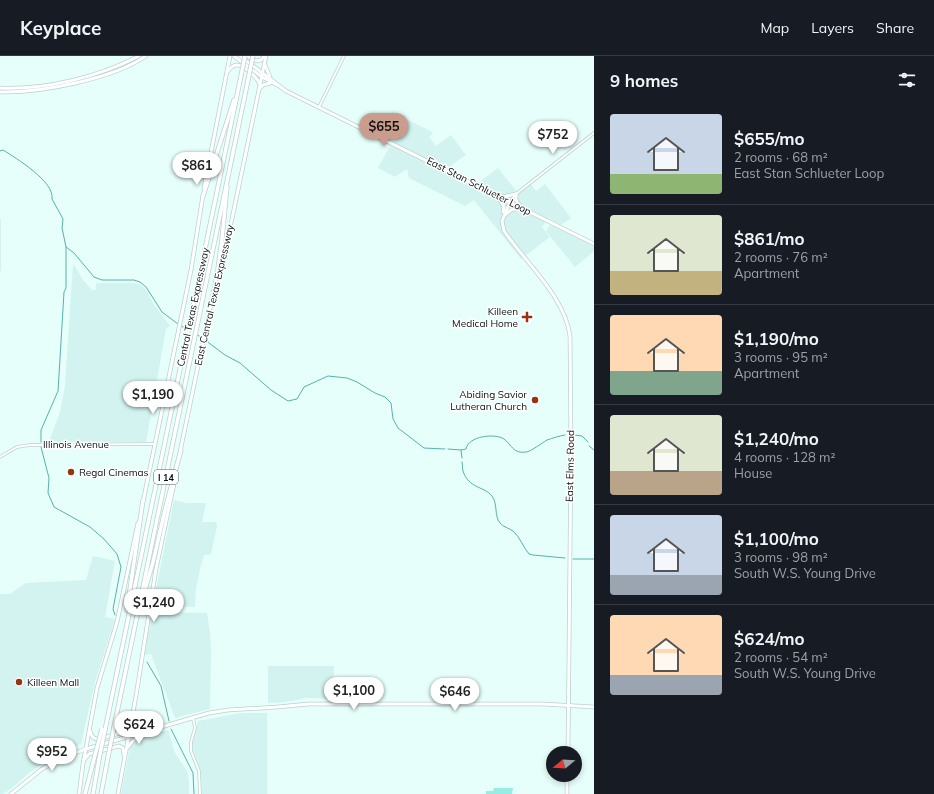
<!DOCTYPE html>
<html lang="en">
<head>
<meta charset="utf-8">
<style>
	body { margin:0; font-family:Mulish,sans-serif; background:#20242c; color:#f1f3f6; height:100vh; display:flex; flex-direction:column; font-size:15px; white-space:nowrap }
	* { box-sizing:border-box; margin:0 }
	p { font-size:13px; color:#9ea1a6 }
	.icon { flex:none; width:22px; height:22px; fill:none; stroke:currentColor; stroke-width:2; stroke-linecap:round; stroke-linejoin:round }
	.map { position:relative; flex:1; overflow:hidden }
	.panel { display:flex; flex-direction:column; background:#171b24; width:340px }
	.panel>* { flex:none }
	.needle { width:26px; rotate:252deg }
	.buttons { position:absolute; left:546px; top:690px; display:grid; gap:8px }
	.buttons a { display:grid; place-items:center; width:36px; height:36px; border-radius:50%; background:#171b24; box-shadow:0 2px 6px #0003; font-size:20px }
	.price { position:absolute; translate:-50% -34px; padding:0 9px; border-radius:14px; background:#fff; color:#222; font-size:13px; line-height:26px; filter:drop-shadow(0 1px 2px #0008) }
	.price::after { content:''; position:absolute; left:50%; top:24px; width:12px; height:9px; margin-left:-6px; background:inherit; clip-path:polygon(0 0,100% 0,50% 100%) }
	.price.selected { background:#c99c8e; color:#111 }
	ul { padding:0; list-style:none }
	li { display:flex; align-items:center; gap:12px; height:100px; padding:0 16px }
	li+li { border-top:1px solid #363941 }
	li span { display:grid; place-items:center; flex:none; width:112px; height:80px; border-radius:4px; color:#555 }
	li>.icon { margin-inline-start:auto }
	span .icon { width:48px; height:48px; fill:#fffc; stroke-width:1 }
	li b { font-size:17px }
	h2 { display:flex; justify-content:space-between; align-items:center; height:48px; padding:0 16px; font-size:17px }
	header { display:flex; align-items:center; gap:24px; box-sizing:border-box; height:56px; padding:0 20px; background:#171b24; border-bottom:1px solid #363941 }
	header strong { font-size:19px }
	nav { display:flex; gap:22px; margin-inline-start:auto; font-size:14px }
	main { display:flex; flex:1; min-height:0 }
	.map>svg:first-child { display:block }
	.built { fill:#d2f3ef }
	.green { fill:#96ede3 }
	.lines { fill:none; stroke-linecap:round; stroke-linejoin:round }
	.stream { stroke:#57b2a9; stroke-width:1 }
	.minor-casing { stroke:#bad2cf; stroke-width:3.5 }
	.major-casing { stroke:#bad2cf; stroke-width:4.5 }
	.highway-casing { stroke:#bad2cf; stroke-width:5 }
	.minor { stroke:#fff; stroke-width:2 }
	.major { stroke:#fff; stroke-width:3 }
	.highway { stroke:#fff; stroke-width:3.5 }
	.highway-bridge-casing { stroke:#bad2cf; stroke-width:5; stroke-linecap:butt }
	.highway-bridge { stroke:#fff; stroke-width:3.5 }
	.poi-dot { fill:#993210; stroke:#fff; stroke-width:1.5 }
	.labels { text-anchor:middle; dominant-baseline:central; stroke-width:3; stroke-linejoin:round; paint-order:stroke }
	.shield { fill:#fff; stroke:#525857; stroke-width:1 }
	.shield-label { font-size:9px; font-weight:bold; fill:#08100f }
	.street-label { font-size:10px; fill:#08100f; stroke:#fff }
	.poi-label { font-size:10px; fill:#08100f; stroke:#fff; text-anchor:end }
</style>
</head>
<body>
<header>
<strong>Keyplace</strong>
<nav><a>Map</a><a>Layers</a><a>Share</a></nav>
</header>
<main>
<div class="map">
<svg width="594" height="738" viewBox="0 0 594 738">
	<rect width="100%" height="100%" fill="#e6fffb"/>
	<g class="built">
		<path d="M392 56 430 75 433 77 429 81 436 90 451 79 466 99 450 110 447 118 473 131 498 112 517 136 529 126 536 135 545 128 571 162 561 169 548 162 542 171 550 181 521 203 474 144 465 150 409 122 407 113 395 121 378 112 390 90 378 84Z"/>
		<path d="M0 163H1V214L0 216Z"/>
		<path d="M550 169 594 191V195L575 211 546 175Z"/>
		<path d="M73 208 74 209 83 224 92 234H96V227H134L141 229 147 235 154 249 170 270 166 273 146 386H49L60 356 65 330Z"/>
		<path d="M174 444 186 447H206L202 466H216L217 470 211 498 204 499 201 509 196 532 195 551 153 550V548Z"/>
		<path d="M93 500 115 505 105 561 115 563 95 626 81 688 47 704 29 717 12 732 3 738H0V538H10L26 527 86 524Z"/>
		<path d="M153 556 207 557 210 577 211 595 210 653 175 662 151 598 143 599Z"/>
		<path d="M268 610H334L333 643 307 642 285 646 268 647Z"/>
		<path d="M241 657H267V738H202L201 716 193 693V685L198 665Z"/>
		<path d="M168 674 175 697 187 715 189 725V738H121L129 695 132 688 139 682Z"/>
	</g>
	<path class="green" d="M494 732H513L512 738H486V735H493Z"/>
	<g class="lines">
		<g class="stream">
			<path d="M0 95 3 94C16 102 55 126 52 143L63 163 62 172 66 191 74 197 94 221 102 224H134L140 226 146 231 162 256 178 268"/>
			<path d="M181 270 187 273"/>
			<path d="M197 279 203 282"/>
			<path d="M205 284 225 299 240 307 271 334 288 345 297 343 304 331 328 320 347 322 357 326 375 337 385 341 391 347 393 363 398 372 424 392 445 393"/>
			<path d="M574 379 582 380 588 386"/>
			<path d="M41 386V374L58 335 64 236 66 232V191"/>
			<path d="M589 390 594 394"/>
			<path d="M41 391 49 422 48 437 54 451 90 471 104 483 117 498 121 511 113 553 115 559"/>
			<path d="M448 393 461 394 466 393C468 380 495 377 504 383 512 389 513 398 526 396 530 396 542 387 547 384 553 382 559 380 565 379"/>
			<path d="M461 394 462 402"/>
			<path d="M462 406C463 410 462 412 463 415 469 433 484 430 492 440 498 448 494 460 500 467 503 471 509 472 513 475 520 481 523 491 529 498L533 499 565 502"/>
			<path d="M573 503H594"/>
			<path d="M147 606 161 630 169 665"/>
			<path d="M171 673 193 717 194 738"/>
		</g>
		<defs>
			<g id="minor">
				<path d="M319 51 344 0"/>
				<path d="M510 146 516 138 594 77"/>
				<path d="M0 401 17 391 30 389 155 388"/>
				<path d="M193 662 195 672 191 686V695L199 715 200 738"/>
			</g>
			<g id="major">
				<path d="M234 0 262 21 277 29"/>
				<path d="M240 0 286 35 594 188"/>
				<path d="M247 0 256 5 261 4 264 0"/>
				<path d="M265 9 270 21"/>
				<path d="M227 16C230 13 232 9 237 9 243 9 258 22 259 27"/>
				<path d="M0 32C45 34 99 21 139 0"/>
				<path d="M259 33 263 29 270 27"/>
				<path d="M0 36C40 37 113 23 146 0"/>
				<path d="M204 132 230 0"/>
				<path d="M516 138V144L520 150"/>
				<path d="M498 141 504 151 503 156"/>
				<path d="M502 141 516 138"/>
				<path d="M510 146 502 165 504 175C526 207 565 241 570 280L571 393 568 697"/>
				<path d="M505 159 511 154 519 152"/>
				<path d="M220 210 232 163 266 0"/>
				<path d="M180 396 217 219"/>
				<path d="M143 446 191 214 203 139"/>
				<path d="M131 670 134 674 141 676"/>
				<path d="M90 675C91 680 94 684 100 683L126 675 130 670"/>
				<path d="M128 691 132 686 142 677"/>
				<path d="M84 704 89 698 119 690 123 692 124 699"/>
				<path d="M11 738 42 713 64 701 86 693 209 657 228 654 277 651 309 648H543L594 651"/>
				<path d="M79 738 83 708 97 632 117 566 138 467"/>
				<path d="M118 738 136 640 156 513 175 423"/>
				<path d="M567 738V719"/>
			</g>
			<g id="highway">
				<path d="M203 140 234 44"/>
				<path d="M217 220 222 183 227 130"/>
				<path d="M145 534 153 506 165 454 181 394"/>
				<path d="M127 554 143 444"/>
				<path d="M114 671 248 24"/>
				<path d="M105 674 241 20"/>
				<path d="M85 738 94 703"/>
				<path d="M93 738 99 703"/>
				<path d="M101 738 108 701"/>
			</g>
		</defs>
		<use href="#minor" class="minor-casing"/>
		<use href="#major" class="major-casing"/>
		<use href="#highway" class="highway-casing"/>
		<use href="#minor" class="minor"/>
		<use href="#major" class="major"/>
		<use href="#highway" class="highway"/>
		<defs>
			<g id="highway-bridge">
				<path d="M241 20 245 0"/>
				<path d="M248 24 253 0"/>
				<path d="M108 701 114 671"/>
				<path d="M94 703 102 673"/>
				<path d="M99 703 105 674"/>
			</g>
		</defs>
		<use href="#highway-bridge" class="highway-bridge-casing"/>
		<use href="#highway-bridge" class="highway-bridge"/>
	</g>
	<g class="poi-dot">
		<path d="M525 255h4v4h4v4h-4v4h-4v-4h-4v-4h4z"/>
		<circle cx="535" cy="344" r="4"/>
		<circle cx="71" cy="416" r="4"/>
		<circle cx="19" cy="626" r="4"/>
	</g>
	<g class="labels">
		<rect class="shield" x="154" y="414" width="24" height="14" rx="3"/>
		<g class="shield-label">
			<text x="166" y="421">I 14</text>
		</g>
		<g class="street-label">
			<text transform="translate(479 130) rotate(27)">East Stan Schlueter Loop</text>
			<text transform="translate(214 239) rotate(-77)">East Central Texas Expressway</text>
			<text transform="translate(193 251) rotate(-78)">Central Texas Expressway</text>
			<text x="76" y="388">Illinois Avenue</text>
			<text transform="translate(570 410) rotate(-89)">East Elms Road</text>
		</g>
		<g class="poi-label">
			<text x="518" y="255">Killeen<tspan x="518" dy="12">Medical Home</tspan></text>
			<text x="527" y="338">Abiding Savior<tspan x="527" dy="12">Lutheran Church</tspan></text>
			<text x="79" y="416" text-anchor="start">Regal Cinemas</text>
			<text x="27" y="626" text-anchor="start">Killeen Mall</text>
		</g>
	</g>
</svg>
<div class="buttons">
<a><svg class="needle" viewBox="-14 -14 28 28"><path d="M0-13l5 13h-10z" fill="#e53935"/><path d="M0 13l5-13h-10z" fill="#9ea1a6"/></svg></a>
</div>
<b class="price selected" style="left:384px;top:91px">$655</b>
<b class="price" style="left:553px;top:99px">$752</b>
<b class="price" style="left:197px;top:130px">$861</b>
<b class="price" style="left:153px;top:359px">$1,190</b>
<b class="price" style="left:154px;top:567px">$1,240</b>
<b class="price" style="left:354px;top:655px">$1,100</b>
<b class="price" style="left:455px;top:656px">$646</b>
<b class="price" style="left:139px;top:689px">$624</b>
<b class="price" style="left:52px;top:716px">$952</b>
</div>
<section class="panel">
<h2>9 homes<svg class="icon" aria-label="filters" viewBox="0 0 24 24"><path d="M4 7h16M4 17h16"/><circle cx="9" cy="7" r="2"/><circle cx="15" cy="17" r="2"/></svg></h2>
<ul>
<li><span style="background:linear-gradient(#c9d6e8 75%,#8fb573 0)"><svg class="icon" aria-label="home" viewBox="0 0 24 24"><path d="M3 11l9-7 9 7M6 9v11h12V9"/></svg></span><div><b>$655/mo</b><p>2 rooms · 68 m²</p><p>East Stan Schlueter Loop</p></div></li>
<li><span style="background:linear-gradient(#dfe7d0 70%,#c2b280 0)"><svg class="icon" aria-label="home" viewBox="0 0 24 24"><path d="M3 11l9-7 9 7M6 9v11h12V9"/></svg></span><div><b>$861/mo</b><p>2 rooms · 76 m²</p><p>Apartment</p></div></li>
<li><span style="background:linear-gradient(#ffd9b3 70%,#7fa58c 0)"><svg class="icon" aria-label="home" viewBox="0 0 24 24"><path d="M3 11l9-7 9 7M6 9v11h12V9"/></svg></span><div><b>$1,190/mo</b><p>3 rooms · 95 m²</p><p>Apartment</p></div></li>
<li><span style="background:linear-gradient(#dfe7d0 70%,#b9a48a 0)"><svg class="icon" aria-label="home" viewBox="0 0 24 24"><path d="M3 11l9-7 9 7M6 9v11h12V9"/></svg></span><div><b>$1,240/mo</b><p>4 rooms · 128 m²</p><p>House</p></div></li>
<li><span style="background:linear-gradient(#c9d6e8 75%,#9aa5b1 0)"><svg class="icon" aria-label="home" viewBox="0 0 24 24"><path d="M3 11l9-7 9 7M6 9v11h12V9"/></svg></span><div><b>$1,100/mo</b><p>3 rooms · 98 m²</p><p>South W.S. Young Drive</p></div></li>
<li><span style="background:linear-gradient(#ffd9b3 75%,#9aa5b1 0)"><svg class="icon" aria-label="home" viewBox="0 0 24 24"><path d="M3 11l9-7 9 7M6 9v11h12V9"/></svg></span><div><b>$624/mo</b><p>2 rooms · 54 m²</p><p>South W.S. Young Drive</p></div></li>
</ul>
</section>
</main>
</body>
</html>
